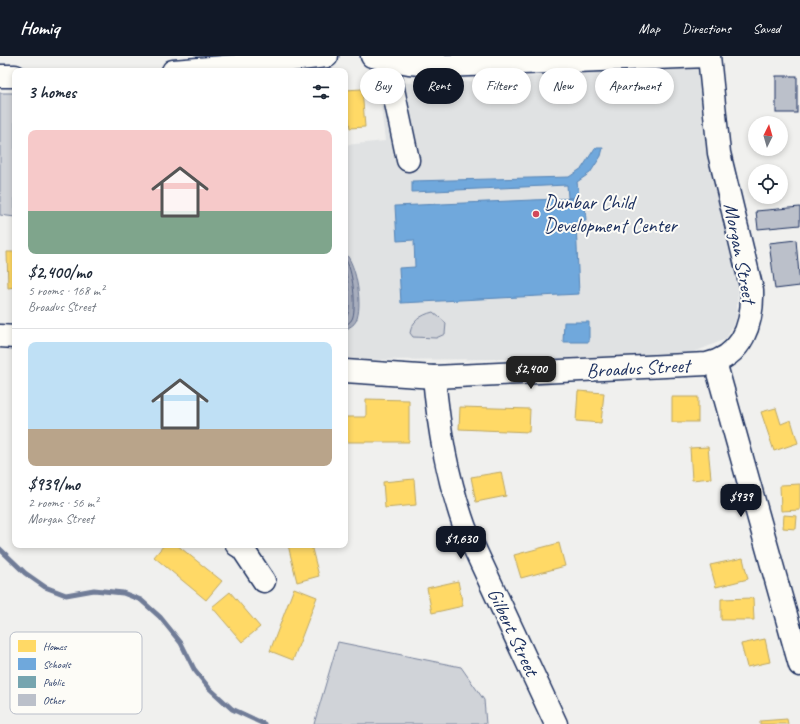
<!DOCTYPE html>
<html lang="en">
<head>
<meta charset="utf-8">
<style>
	body { margin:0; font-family:Caveat,sans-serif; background:#f6f6f7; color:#1f2937; height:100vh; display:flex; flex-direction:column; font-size:15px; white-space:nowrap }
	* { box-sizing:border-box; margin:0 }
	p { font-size:13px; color:#747a83 }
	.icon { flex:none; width:22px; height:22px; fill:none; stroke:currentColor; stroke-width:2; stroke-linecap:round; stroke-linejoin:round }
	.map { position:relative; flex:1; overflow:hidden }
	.side { position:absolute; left:12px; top:12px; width:336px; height:480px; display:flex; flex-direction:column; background:#fff; border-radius:8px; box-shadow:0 2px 6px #0003 }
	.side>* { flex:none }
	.top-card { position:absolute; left:360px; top:12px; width:380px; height:36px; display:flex; gap:8px }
	.needle { width:26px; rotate:5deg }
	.buttons { position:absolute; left:748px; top:60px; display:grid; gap:8px }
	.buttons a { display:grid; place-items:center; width:40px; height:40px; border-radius:50%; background:#fff; box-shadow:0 2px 6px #0003; font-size:20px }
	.price { position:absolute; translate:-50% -34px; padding:0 9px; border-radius:8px; background:#111827; color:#fff; font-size:13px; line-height:26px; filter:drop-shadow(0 1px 2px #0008) }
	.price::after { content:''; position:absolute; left:50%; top:24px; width:12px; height:9px; margin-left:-6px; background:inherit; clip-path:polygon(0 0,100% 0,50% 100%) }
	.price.selected { background:#222; color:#fff }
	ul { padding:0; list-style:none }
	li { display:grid; align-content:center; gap:8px; height:212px; padding:0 16px }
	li+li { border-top:1px solid #e0e1e3 }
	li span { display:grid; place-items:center; height:124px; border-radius:8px; color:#555 }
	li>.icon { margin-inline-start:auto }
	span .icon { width:72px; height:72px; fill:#fffc; stroke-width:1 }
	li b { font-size:17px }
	h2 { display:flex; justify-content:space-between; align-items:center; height:48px; padding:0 16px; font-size:17px }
	.pill { padding:0 14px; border-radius:18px; background:#fff; box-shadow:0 2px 6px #0003; font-size:14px; line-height:36px }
	.pill.selected { background:#111827; color:#fff }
	header { display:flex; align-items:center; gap:24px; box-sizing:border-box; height:56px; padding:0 20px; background:#111827; color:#fff }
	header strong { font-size:19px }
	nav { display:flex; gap:22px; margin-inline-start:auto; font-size:14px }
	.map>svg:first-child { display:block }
	.built { fill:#e0e2e3 }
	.green { fill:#d0d3d8; stroke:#76819b }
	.water { fill:#a7adbd; stroke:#6f7b97 }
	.homes { fill:#ffd966; stroke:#bba664 }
	.schools { fill:#6fa8dc; stroke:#5684b6 }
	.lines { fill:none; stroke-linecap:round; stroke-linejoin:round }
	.shore { stroke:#536184; stroke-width:1 }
	.stream { stroke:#6f7b97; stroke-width:5 }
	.building { fill:#bbc0ca; stroke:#1b2f5e }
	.minor-casing { stroke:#1b2f5e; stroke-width:25 }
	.minor { stroke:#fdfcf7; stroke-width:22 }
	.poi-dot { fill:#d1495b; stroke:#fdfcf7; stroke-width:1.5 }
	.labels { text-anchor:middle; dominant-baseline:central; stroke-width:4; stroke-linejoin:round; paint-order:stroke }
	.poi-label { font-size:20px; fill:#1b2f5e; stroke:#fdfcf7; text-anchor:start }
	.street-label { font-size:20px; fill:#1b2f5e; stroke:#fdfcf7 }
	.key { fill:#fdfcf7; stroke:#b9bec9; stroke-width:1 }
	.key-label { font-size:11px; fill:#1b2f5e }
</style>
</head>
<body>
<header>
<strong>Homiq</strong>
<nav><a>Map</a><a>Directions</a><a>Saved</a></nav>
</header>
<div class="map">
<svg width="800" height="668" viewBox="0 0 800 668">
	<rect width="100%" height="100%" fill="#f0f0ee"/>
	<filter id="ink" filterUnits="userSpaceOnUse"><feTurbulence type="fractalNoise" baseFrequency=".025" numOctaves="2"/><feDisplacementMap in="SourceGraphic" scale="8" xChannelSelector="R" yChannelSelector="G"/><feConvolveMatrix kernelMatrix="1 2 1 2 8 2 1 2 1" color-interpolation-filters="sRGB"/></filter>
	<g filter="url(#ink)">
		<path class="built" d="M699 8 739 227 736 263 726 283 687 299 536 303 345 304V89L385 85 378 25 433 28Z"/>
		<g class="green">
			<path d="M0 37H15V161L0 159Z"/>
			<path d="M433 256 446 267 445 278 436 282 413 281 410 277C412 265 421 259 433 256Z"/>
			<path d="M338 586 461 611 484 644 486 668H314Z"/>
		</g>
		<path class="water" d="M345 197C357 209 363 251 356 265 354 269 350 271 346 273H345Z"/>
		<g class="homes">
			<path d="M362 33 365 71 350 72 349 62H345V34Z"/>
			<path d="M7 196H15V231L8 232Z"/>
			<path d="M578 335 604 337 601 367 576 365Z"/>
			<rect x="672" y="341" width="26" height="25"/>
			<path d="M366 343 409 344V386H345V361H366Z"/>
			<path d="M460 351 530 353 529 376 459 373Z"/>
			<path d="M776 352 781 368 791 364 798 387 774 395 761 356Z"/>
			<path d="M708 391 711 422 692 424 690 392Z"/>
			<path d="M501 416 506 440 476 446 471 421Z"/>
			<path d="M414 423 416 449 385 452 383 426Z"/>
			<path d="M800 428V454L781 455 780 429Z"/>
			<path d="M784 459 797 460 796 473 783 472Z"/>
			<path d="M559 487 565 510 521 522 514 499Z"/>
			<path d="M164 489H177L222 525 206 544 154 501Z"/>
			<path d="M288 489H311L319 520 297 526Z"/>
			<path d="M743 502 748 523 716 531 710 509Z"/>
			<path d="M458 525 463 550 432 557 427 532Z"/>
			<path d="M294 532 317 541 293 604 270 595Z"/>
			<path d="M230 536 260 571 242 586 212 551Z"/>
			<path d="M753 542 754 564H721V543Z"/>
			<path d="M765 583 770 606 747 611 741 588Z"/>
			<path d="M787 663 788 668H760V665Z"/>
		</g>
		<g class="schools">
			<path d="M595 92H603L601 100 590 117 577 126 579 142H568L567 129 412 136V125L569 121 582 112Z"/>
			<path d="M579 142V149L585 148 586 165 576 166 579 238 401 247 399 212 415 211 414 184 397 185 395 150Z"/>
			<path d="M564 266H589V286H563Z"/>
		</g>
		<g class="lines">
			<g class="shore">
				<path d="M345 203C353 211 357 254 352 263 351 266 347 268 345 269"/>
				<path d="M345 213C348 223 353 257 345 263"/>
			</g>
			<path class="stream" d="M0 493 25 517 45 531 66 539 94 534 123 537 141 544 160 561 181 587 194 613 209 632 232 653 264 668"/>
		</g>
		<g class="building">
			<rect x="776" y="20" width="21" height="37"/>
			<path d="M800 151V169L758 173 756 155Z"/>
			<path d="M796 184 800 230 775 233 769 187Z"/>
		</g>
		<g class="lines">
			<defs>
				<g id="minor">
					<path d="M372 0 409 7 443 10 707 0"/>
					<path d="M386 0 408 104"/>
					<path d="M173 15 236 10 327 0"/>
					<path d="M0 20H15"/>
					<path d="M0 280 15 281"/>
					<path d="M715 306 800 609"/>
					<path d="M345 315 434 321 707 308C743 300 753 267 752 234L719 97 709 0"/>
					<path d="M434 321C439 375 447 421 465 472L556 668"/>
					<path d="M237 489 242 492 264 525"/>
				</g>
			</defs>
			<use href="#minor" class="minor-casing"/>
			<use href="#minor" class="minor"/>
		</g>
	</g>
	<circle class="poi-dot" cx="536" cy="158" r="4"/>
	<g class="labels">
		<g class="poi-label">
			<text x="544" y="146">Dunbar Child<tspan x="544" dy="23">Development Center</tspan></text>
		</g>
		<g class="street-label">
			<text transform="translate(740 197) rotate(79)">Morgan Street</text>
			<text transform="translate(638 312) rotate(-3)">Broadus Street</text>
			<text transform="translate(513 576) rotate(65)">Gilbert Street</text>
		</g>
	</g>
	<rect x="10" y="576" width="132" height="82" rx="6" class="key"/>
	<rect x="18" y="584" width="18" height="12" fill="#ffd966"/>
	<rect x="18" y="602" width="18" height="12" fill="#6fa8dc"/>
	<rect x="18" y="620" width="18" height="12" fill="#76a5af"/>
	<rect x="18" y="638" width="18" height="12" fill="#bbc0ca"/>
	<g class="key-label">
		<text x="43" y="594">Homes</text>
		<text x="43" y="612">Schools</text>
		<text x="43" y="630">Public</text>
		<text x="43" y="648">Other</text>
	</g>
</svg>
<div class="buttons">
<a><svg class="needle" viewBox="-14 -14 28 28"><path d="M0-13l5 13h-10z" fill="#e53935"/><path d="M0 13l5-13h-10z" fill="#747a83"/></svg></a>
<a><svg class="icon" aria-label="locate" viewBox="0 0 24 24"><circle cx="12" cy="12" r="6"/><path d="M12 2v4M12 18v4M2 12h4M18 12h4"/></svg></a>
</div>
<b class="price selected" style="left:531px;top:334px">$2,400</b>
<b class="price" style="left:741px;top:462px">$939</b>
<b class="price" style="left:461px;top:504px">$1,630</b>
<div class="top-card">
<a class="pill">Buy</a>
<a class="pill selected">Rent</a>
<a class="pill">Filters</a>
<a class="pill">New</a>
<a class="pill">Apartment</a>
</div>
<section class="side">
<h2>3 homes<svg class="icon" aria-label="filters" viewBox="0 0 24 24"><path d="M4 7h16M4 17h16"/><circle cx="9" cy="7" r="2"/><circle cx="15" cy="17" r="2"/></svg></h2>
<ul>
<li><span style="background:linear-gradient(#f6c9c9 65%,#7fa58c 0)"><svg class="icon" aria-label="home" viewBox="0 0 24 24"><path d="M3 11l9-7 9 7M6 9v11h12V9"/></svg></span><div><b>$2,400/mo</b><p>5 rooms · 168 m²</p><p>Broadus Street</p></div></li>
<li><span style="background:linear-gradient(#bfe0f5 70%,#b9a48a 0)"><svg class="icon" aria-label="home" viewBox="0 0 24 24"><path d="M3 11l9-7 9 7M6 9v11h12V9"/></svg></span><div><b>$939/mo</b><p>2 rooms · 56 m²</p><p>Morgan Street</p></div></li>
</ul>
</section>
</div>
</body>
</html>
